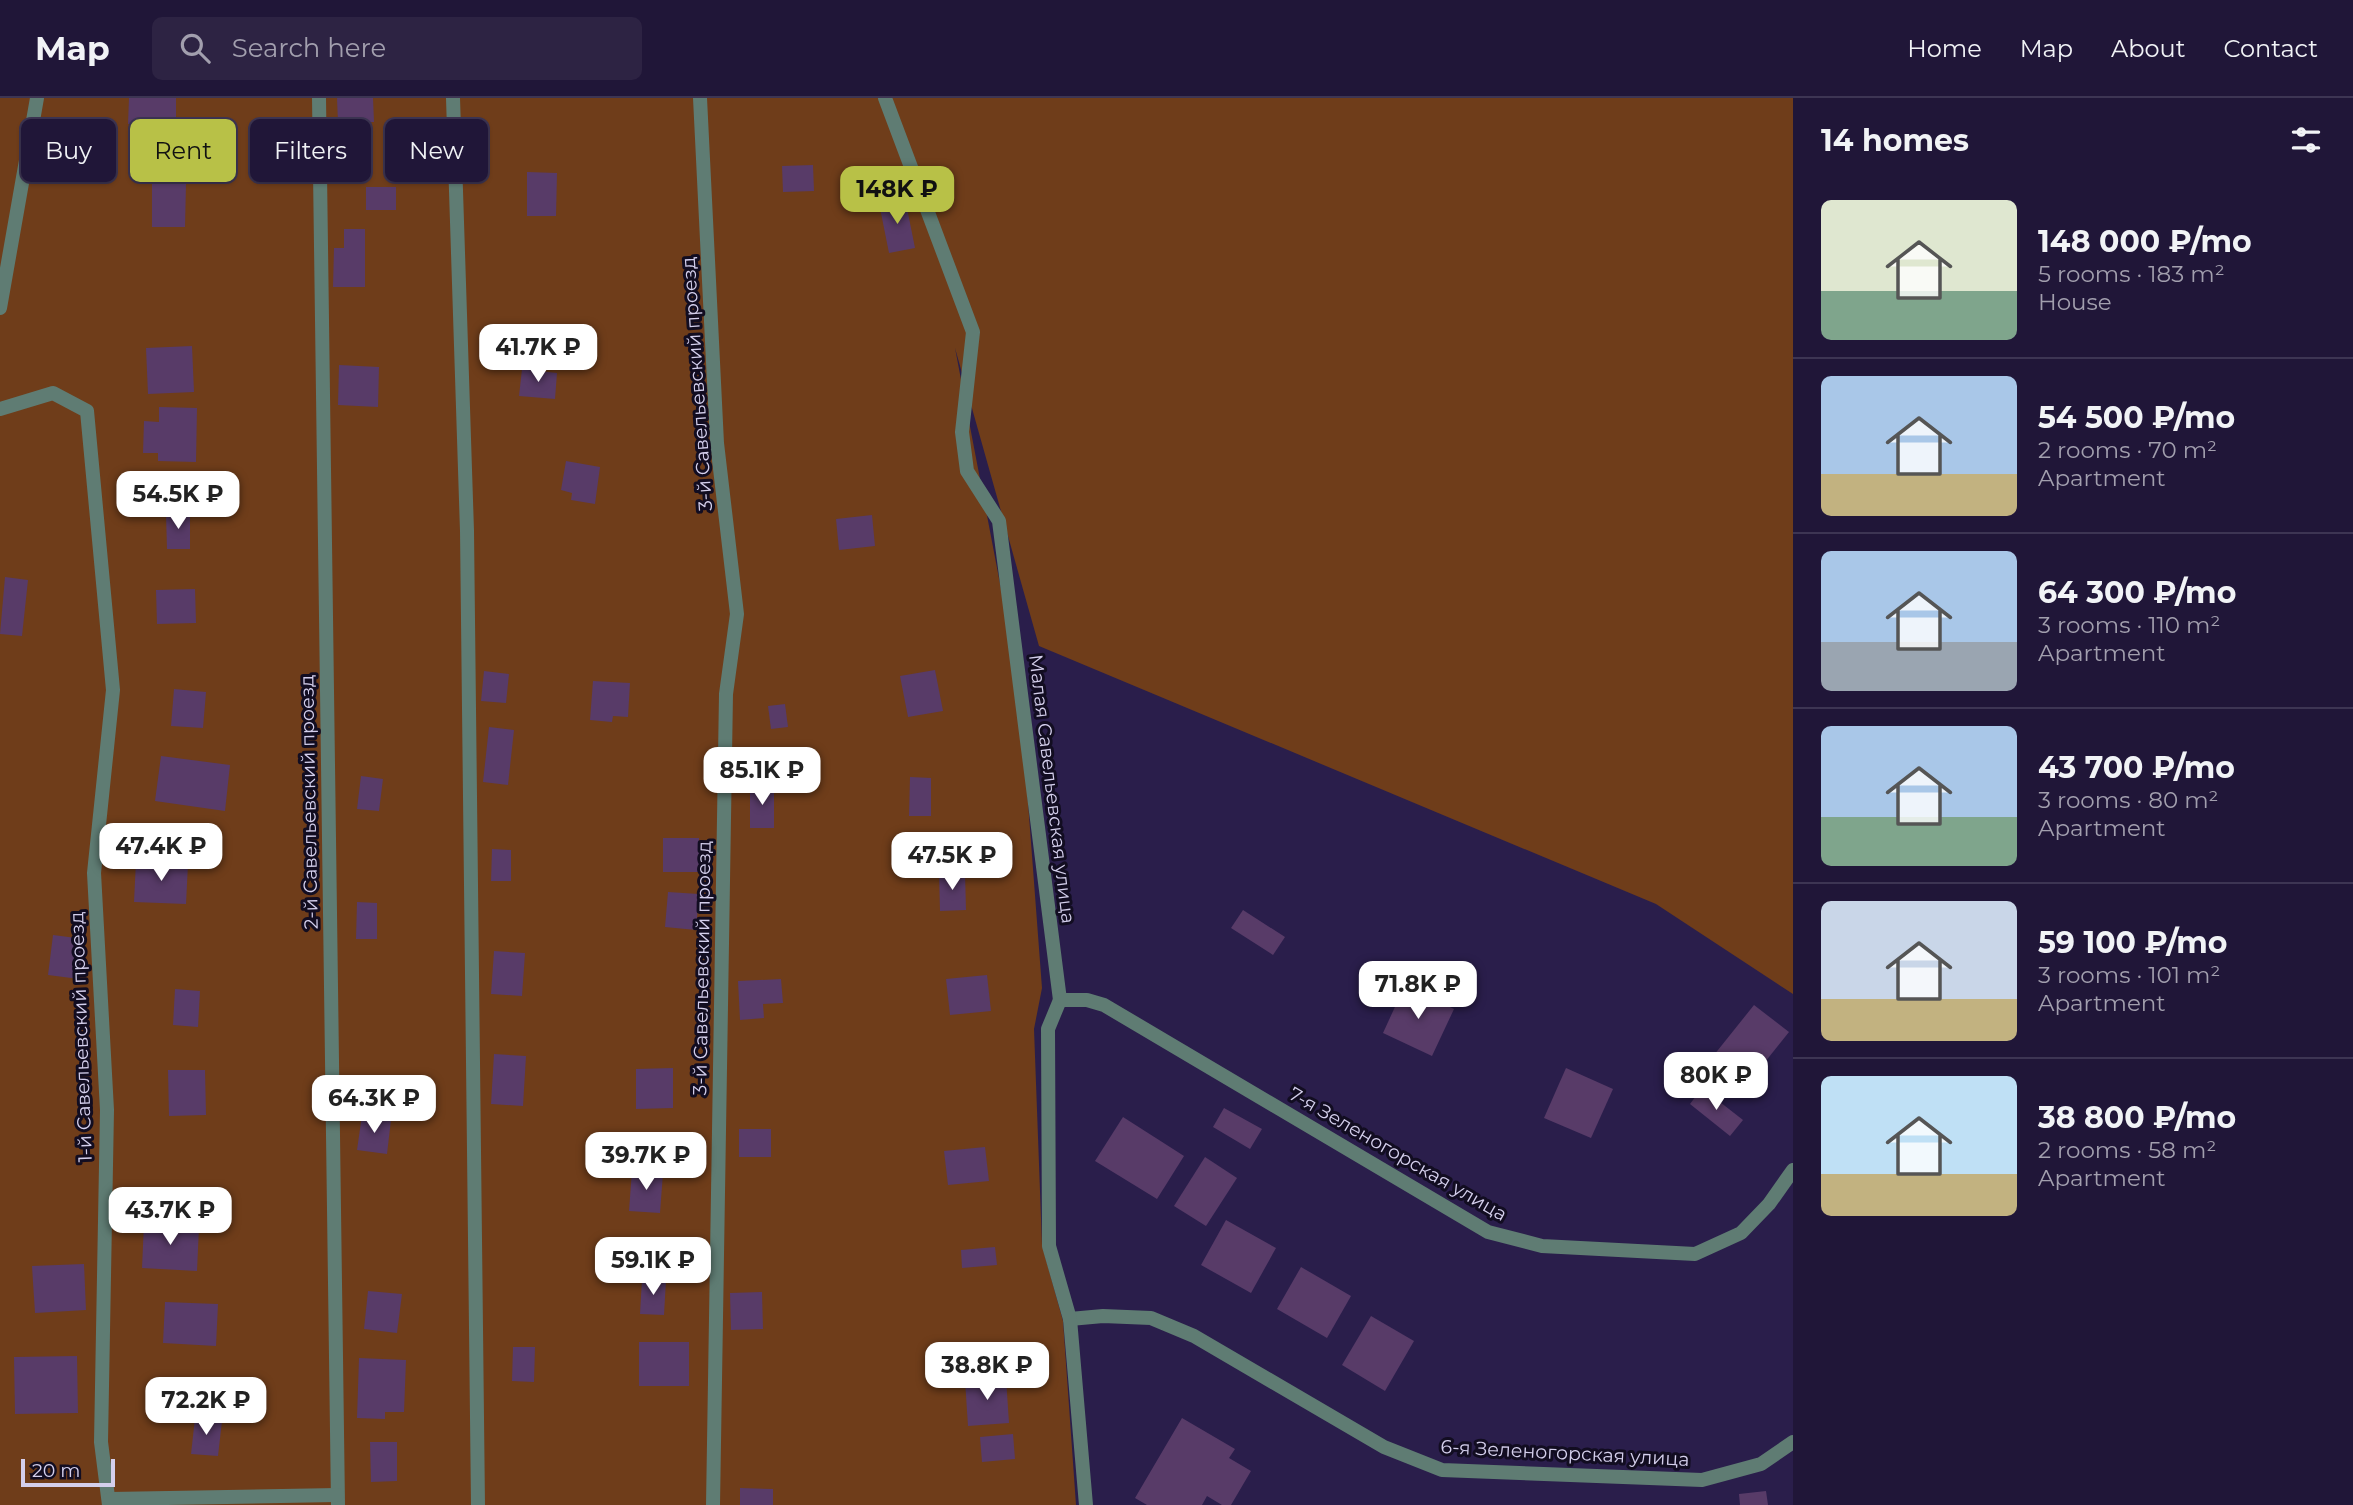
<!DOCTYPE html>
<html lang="en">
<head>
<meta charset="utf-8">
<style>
	body { margin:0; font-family:Montserrat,sans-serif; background:#2d2343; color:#f1f3f6; height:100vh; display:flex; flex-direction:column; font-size:26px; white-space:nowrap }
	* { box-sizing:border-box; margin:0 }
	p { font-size:23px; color:#a29fae }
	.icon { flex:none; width:38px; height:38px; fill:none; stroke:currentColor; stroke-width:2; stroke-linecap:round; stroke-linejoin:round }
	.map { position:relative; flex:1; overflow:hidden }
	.drawer { display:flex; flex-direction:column; background:#201638; width:560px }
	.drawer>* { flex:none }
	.guide { position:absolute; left:21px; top:21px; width:665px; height:63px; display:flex; gap:14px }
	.scale { position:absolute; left:21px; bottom:18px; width:94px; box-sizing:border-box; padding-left:7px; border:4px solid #d4cfec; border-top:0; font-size:19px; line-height:24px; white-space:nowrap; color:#d4cfec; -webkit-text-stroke:5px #120d21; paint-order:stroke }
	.price { position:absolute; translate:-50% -60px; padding:0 16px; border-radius:14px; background:#fff; color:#222; font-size:23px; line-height:46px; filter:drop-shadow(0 2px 4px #0008) }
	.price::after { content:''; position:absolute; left:50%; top:42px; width:21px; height:16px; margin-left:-10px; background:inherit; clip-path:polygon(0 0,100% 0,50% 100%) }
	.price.active { background:#b8c147; color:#111 }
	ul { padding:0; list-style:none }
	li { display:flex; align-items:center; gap:21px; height:175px; padding:0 28px }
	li+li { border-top:2px solid #3d3553 }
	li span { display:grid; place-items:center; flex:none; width:196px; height:140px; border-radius:10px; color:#555 }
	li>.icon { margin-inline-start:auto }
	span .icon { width:84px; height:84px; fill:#fffc; stroke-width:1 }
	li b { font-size:30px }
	h2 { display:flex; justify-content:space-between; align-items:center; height:84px; padding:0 28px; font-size:30px }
	.pill { padding:0 24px; border-radius:10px; background:#201638; box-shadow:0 2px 5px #0004,0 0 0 2px #3d3553; font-size:24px; line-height:63px }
	.pill.active { background:#b8c147; color:#111 }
	header { display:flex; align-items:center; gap:42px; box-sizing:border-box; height:98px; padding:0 35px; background:#201638; border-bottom:2px solid #3d3553 }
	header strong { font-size:33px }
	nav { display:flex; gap:38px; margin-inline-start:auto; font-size:24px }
	.search { width:490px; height:63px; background:#2d2343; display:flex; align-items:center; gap:18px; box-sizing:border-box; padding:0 24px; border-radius:10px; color:#a29fae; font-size:26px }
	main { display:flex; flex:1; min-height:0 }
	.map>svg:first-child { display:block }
	.green { fill:#6f3d1a }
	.building { fill:#583b68 }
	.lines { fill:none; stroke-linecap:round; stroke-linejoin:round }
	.service { stroke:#5f7c73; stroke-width:14 }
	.minor { stroke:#5f7c73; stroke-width:14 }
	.labels { text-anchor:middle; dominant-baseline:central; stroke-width:6; stroke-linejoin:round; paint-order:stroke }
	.street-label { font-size:19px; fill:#d4cfec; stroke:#120d21 }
</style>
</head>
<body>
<header>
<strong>Map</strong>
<div class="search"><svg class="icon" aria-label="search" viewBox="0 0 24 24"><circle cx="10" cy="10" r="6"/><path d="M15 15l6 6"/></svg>Search here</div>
<nav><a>Home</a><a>Map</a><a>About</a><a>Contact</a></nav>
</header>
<main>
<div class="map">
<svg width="1793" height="1407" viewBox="0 0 1793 1407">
	<rect width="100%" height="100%" fill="#2a1e4b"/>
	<path class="green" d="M0 0H1793V896L1656 806 1039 548 955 250 1019 585 1042 890 1034 931 1042 1147 1063 1223 1076 1407H0Z"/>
	<g class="building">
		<path d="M129 0H176V28L128 26Z"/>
		<path d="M337 0H373L374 24 338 25Z"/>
		<path d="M813 67 814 93 783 94 782 68Z"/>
		<path d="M527 74 557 75 556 118H527Z"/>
		<path d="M152 86H186L185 129H152Z"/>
		<rect x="366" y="89" width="30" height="23"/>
		<path d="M905 100 915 150 889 155 879 105Z"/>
		<path d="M344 131H365V189H333L334 150H344Z"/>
		<path d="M192 248 194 294 148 296 146 250Z"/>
		<path d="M339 267 379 269 378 309 338 307Z"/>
		<path d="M522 271 557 275 555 301 519 298Z"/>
		<path d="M159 309 197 310 196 364 158 363V355H143L144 323 159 324Z"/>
		<path d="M566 363 600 369 595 406 571 402 572 395 561 392Z"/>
		<path d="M166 416H190V451H167Z"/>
		<path d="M872 417 875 448 839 452 836 421Z"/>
		<path d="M5 479 28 482 22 538 0 536Z"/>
		<path d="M195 491 196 525 157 526 156 492Z"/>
		<path d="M935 572 943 613 908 619 900 578Z"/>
		<path d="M484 573 509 576 506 605 481 603Z"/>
		<path d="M593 583 630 585 628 619 613 618 612 624 590 622Z"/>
		<path d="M174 591 206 594 203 630 171 628Z"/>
		<path d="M785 606 788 629 771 631 768 608Z"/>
		<path d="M489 629 514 632 508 687 483 684Z"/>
		<path d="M161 658 230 667 225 713 155 703Z"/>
		<path d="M361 678 383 681 379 713 357 711Z"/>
		<path d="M910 679 931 680V718H909Z"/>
		<path d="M750 687 774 688V730H750Z"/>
		<rect x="663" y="740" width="36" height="34"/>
		<path d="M492 751 511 752V783H491Z"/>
		<path d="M136 763 188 766 186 806 134 804Z"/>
		<path d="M965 774 966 812 940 813 939 775Z"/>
		<path d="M668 794 699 796 696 832 665 829Z"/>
		<path d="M357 804 377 805V841H356Z"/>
		<path d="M1243 812 1285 839 1273 857 1231 830Z"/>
		<path d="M53 837 84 841 79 881 48 877Z"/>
		<path d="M494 853 525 855 522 898 491 896Z"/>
		<path d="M987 877 991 913 950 917 946 881Z"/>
		<path d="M781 881 783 905 763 906 764 920 740 922 738 883Z"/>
		<path d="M1405 887 1454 911 1432 958 1383 935Z"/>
		<path d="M175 891 200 893 198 929 173 927Z"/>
		<path d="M1754 907 1789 934 1745 989 1710 962Z"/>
		<path d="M494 956 526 958 523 1008 491 1006Z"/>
		<path d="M673 970V1010L636 1011V971Z"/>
		<path d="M1566 970 1613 991 1591 1040 1544 1020Z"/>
		<path d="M168 972H205L206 1017 169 1018Z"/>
		<path d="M1702 990 1743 1022 1730 1038 1690 1006Z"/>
		<path d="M1224 1010 1262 1031 1250 1051 1213 1029Z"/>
		<path d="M362 1017 391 1022 387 1056 357 1052Z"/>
		<path d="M1123 1019 1184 1058 1157 1101 1095 1063Z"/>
		<rect x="739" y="1031" width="32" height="28"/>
		<path d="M985 1049 989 1083 948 1087 944 1053Z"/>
		<path d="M1205 1059 1237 1080 1206 1128 1174 1108Z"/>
		<path d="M632 1072 663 1075 660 1115 629 1113Z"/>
		<path d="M1226 1122 1276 1150 1251 1195 1201 1167Z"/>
		<path d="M144 1125 199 1129 197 1173 142 1170Z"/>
		<path d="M995 1149 997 1167 962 1170 961 1152Z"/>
		<path d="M84 1166 86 1212 35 1215 32 1168Z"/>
		<path d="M1301 1169 1351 1198 1327 1240 1277 1211Z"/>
		<path d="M642 1181 666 1182 664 1217 640 1216Z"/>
		<path d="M368 1193 402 1196 397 1235 364 1231Z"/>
		<path d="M762 1194 763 1231 731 1232 730 1195Z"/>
		<path d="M165 1204 218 1206 216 1248 163 1245Z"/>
		<path d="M1371 1218 1414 1243 1385 1293 1342 1267Z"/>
		<rect x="639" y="1244" width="50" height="44"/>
		<path d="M513 1249H535L534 1284 512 1283Z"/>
		<path d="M77 1258 78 1315 15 1316 14 1259Z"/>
		<path d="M359 1260 406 1262 404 1314H385V1321L357 1320Z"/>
		<path d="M1006 1280 1009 1325 968 1328 965 1282Z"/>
		<path d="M195 1320 222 1323 218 1358 191 1356Z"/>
		<path d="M1182 1320 1235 1351 1229 1360 1251 1373 1231 1407H1222L1207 1398 1202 1407H1147L1135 1400Z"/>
		<path d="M1013 1336 1015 1361 982 1364 980 1339Z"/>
		<path d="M370 1344H397V1383L371 1384Z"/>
		<path d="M740 1390 773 1391V1407H740Z"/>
		<path d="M1766 1393 1768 1407H1740L1739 1396Z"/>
	</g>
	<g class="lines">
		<g class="service">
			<path d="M319 0 338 1407"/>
			<path d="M453 0 467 433 478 1407"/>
			<path d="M700 0 717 345 737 516 726 596 713 1407"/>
			<path d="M885 0 973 234 962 334 967 373 999 423 1060 902"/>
			<path d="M0 210 37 0"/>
			<path d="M0 311 53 295 87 313 113 592 94 775 107 1012 101 1344 109 1407"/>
			<path d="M110 1401 337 1397"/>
		</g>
		<g class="minor">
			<path d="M1070 1221 1103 1218 1151 1220 1194 1238 1384 1349 1442 1372 1702 1382 1761 1366 1793 1344"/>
			<path d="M1086 1407 1070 1221 1049 1148 1048 931 1060 902H1087L1104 907 1488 1134 1542 1148 1695 1156 1741 1135 1769 1106 1793 1072"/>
		</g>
	</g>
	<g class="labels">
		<g class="street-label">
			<text transform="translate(697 286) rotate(-94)">3-й Савельевский проезд</text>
			<text transform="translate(1052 691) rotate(83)">Малая Савельевская улица</text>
			<text transform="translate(309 704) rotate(-91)">2-й Савельевский проезд</text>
			<text transform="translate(702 870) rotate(-89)">3-й Савельевский проезд</text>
			<text transform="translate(81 939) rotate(-92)">1-й Савельевский проезд</text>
			<text transform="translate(1398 1056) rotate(30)">7-я Зеленогорская улица</text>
			<text transform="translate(1565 1355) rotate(3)">6-я Зеленогорская улица</text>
		</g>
	</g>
</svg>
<div class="scale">20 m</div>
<b class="price active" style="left:897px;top:128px">148K ₽</b>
<b class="price" style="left:538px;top:286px">41.7K ₽</b>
<b class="price" style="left:178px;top:433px">54.5K ₽</b>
<b class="price" style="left:762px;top:709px">85.1K ₽</b>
<b class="price" style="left:161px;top:785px">47.4K ₽</b>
<b class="price" style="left:952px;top:794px">47.5K ₽</b>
<b class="price" style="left:1418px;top:923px">71.8K ₽</b>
<b class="price" style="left:1716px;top:1014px">80K ₽</b>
<b class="price" style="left:374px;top:1037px">64.3K ₽</b>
<b class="price" style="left:646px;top:1094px">39.7K ₽</b>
<b class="price" style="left:170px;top:1149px">43.7K ₽</b>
<b class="price" style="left:653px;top:1199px">59.1K ₽</b>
<b class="price" style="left:987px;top:1304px">38.8K ₽</b>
<b class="price" style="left:206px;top:1339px">72.2K ₽</b>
<div class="guide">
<a class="pill">Buy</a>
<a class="pill active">Rent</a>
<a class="pill">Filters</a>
<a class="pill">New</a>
</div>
</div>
<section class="drawer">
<h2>14 homes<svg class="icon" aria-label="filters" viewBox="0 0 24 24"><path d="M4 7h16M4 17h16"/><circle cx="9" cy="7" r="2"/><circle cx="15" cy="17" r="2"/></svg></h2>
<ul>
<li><span style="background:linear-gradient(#dfe7d0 65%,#7fa58c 0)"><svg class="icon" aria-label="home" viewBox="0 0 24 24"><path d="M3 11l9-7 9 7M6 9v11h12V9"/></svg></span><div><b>148 000 ₽/mo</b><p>5 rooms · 183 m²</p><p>House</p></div></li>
<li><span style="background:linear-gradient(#a9c7e8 70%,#c2b280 0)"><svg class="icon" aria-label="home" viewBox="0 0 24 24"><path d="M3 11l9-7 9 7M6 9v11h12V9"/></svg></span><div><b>54 500 ₽/mo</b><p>2 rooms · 70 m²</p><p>Apartment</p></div></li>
<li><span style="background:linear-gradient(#a9c7e8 65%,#9aa5b1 0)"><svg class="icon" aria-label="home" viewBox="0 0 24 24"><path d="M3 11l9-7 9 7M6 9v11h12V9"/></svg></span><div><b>64 300 ₽/mo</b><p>3 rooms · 110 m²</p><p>Apartment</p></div></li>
<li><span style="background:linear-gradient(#a9c7e8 65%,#7fa58c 0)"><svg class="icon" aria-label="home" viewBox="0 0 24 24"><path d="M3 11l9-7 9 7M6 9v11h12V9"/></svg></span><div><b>43 700 ₽/mo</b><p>3 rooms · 80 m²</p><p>Apartment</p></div></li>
<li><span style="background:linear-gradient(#c9d6e8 70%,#c2b280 0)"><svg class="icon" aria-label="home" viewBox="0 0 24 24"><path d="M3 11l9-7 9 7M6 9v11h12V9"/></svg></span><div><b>59 100 ₽/mo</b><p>3 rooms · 101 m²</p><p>Apartment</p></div></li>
<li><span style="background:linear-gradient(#bfe0f5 70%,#c2b280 0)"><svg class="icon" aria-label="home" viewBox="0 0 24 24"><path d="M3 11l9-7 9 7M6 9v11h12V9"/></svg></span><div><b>38 800 ₽/mo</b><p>2 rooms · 58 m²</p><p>Apartment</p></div></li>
</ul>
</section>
</main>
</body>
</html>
